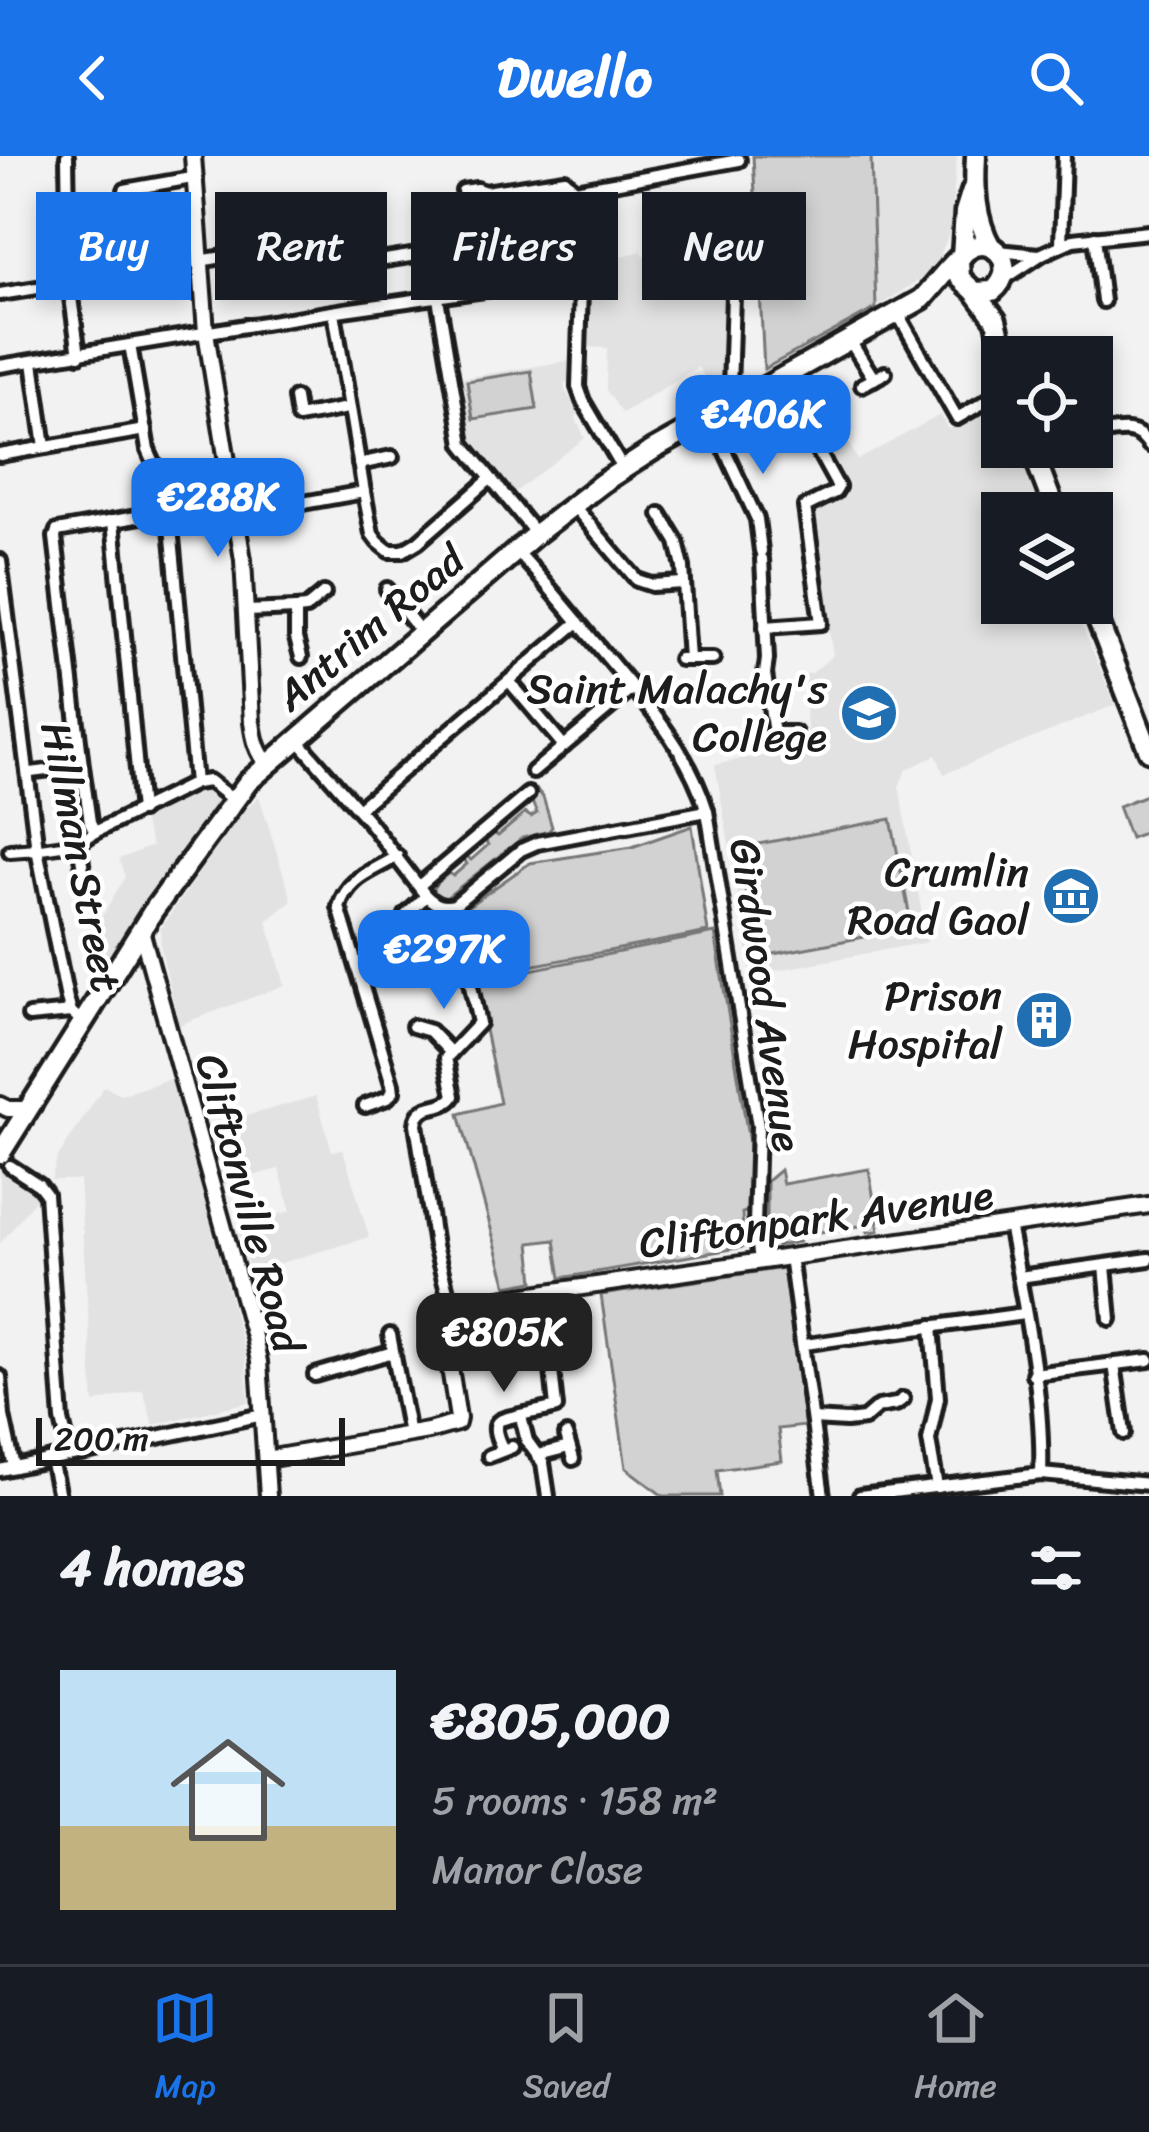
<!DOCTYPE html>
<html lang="en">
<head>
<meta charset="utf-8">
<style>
	body { margin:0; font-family:Sriracha,sans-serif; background:#242831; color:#f1f3f6; height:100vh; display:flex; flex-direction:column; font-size:45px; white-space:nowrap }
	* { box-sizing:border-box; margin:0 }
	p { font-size:39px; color:#9ea1a6 }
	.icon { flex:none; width:66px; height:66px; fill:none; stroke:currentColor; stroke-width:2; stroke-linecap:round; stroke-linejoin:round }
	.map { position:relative; height:1340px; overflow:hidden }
	.panel { display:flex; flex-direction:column; background:#171b24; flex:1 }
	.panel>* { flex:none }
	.guide { position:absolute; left:36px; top:36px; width:1077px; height:108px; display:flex; gap:24px }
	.tools { position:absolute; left:981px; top:180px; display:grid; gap:24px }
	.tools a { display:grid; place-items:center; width:132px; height:132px; border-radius:0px; background:#171b24; box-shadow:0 6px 18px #0003; font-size:60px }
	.scale { position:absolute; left:36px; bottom:30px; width:309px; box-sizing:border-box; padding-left:12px; border:6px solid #1c1c1c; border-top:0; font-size:33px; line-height:42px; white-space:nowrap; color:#1c1c1c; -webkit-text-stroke:9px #fff; paint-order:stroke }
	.price { position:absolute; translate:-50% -102px; padding:0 27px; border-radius:24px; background:#1a73e8; color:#fff; font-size:39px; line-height:78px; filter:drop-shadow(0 3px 6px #0008) }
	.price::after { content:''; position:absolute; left:50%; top:72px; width:36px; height:27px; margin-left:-18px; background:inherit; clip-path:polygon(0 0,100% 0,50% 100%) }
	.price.selected { background:#222; color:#fff }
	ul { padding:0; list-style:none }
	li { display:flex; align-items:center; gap:36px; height:300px; padding:0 60px }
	li span { display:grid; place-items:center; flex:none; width:336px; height:240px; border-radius:0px; color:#555 }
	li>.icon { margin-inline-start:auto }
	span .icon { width:144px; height:144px; fill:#fffc; stroke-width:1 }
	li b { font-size:51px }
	h2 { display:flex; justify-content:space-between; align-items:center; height:144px; padding:0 60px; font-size:51px }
	.tag { padding:0 42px; border-radius:0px; background:#171b24; box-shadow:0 6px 18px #0003; font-size:42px; line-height:108px }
	.tag.selected { background:#1a73e8; color:#fff }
	header { display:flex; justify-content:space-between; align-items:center; height:156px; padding:0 60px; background:#1a73e8; color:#fff; font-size:54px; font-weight:800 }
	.tabs { display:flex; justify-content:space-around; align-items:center; height:168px; border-top:3px solid #363941; background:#171b24; font-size:33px; color:#9ea1a6 }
	.tabs a { display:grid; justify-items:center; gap:6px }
	.tabs .selected { color:#1a73e8 }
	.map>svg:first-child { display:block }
	.built { fill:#e2e2e2 }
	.green { fill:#d2d2d2; stroke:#777; stroke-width:3 }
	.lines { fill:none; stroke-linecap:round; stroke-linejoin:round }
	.pedestrian-casing { stroke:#1c1c1c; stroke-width:18 }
	.minor-casing { stroke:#1c1c1c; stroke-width:20 }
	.tertiary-casing { stroke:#1c1c1c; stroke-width:22 }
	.primary-casing { stroke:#1c1c1c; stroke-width:27 }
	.pedestrian { stroke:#fff; stroke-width:9 }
	.minor { stroke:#fff; stroke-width:10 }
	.tertiary { stroke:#fff; stroke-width:14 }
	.primary { stroke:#fff; stroke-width:18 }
	.labels { text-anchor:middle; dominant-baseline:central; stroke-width:9; stroke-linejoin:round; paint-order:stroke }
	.street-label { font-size:42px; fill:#1c1c1c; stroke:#fff }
	.poi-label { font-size:42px; fill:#1c1c1c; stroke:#fff; text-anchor:end }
</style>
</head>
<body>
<header><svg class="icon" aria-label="back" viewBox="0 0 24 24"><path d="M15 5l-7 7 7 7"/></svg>Dwello<svg class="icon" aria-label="search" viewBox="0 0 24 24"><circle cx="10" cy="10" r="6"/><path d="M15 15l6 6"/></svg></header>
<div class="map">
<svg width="1149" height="1340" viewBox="0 0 1149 1340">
	<rect width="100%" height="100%" fill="#f2f2f2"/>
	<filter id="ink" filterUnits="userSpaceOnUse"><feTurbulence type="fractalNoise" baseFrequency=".00833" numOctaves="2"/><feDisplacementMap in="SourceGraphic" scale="24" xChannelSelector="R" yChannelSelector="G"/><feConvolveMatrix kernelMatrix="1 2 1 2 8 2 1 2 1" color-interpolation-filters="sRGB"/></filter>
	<g filter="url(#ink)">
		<g class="built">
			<path d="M871 0H957L950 76 933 115 876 152Z"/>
			<path d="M756 73 760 97 723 106 724 237 718 241 698 211 622 257 606 234 607 192 584 191 590 108 642 95 643 99 667 94V90Z"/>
			<path d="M568 205 569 226 565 227V234L578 256 576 263 585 282 510 340 475 298 461 222Z"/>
			<path d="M811 221 858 304 940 259 948 273 977 262 1002 248V291H1017L1040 357H1002V447H1073L1115 549 944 618 936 599 906 614 899 630 927 786 752 819 715 609 746 602 810 595 801 519 812 517 833 499 819 413 812 354 849 336 791 232Z"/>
			<path d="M204 630 219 645 97 815 89 767 101 762 125 721 119 703 152 690 141 660Z"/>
			<path d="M259 640 292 745 267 765 285 829 179 869 161 793 160 773 238 661Z"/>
			<path d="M172 922 245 1198 249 1246 153 1269 143 1234 94 1247 79 1024H51L57 1003 104 930 121 939Z"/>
			<path d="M316 940 332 995 343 993 369 1081 250 1116 237 1071 291 1055 279 1013 222 1028 205 972Z"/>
			<path d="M0 978 38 1040 0 1088Z"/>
		</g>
		<g class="green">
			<path d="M753 0H871L876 152 764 213Z"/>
			<path d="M531 215 537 253 473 263 467 225Z"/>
			<path d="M537 634 543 641 552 671 549 675 522 682 446 742H441L433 735 436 727 449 717 453 720 467 708 464 703 467 700 471 704 488 689 485 684 494 677 498 680 525 657 531 661 537 657C532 646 529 645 537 634Z"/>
			<path d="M1146 639 1149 648V675L1130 682 1118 650Z"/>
			<path d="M891 663 912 772 758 801 737 692Z"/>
			<path d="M692 670 708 776 499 816 478 797 467 751 530 707 632 691Z"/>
			<path d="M715 777 749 987V1055L742 1057 744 1091 561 1122 555 1084 530 1087 534 1125 507 1130 459 958 500 947 475 825Z"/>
			<path d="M869 1013 879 1075 868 1076 866 1069 800 1079 799 1086 777 1090 771 1087 767 1070V1025L780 1014 783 1028Z"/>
			<path d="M783 1112 805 1270 778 1273 782 1305 717 1314 720 1340H663L626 1312 601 1139Z"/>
		</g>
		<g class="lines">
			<defs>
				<g id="pedestrian">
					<path d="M237 356 275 352"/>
					<path d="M27 617 82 610"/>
					<path d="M37 693 79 687"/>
					<path d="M802 1189 849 1182"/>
				</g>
				<g id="minor">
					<path d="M67 0 69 127 79 199"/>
					<path d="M125 34 192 22"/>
					<path d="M575 34 739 4"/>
					<path d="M463 35 477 33 485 36 565 24 575 34 573 39 582 97 578 231 583 245 623 313"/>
					<path d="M1095 81 1103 145"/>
					<path d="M1061 88 1064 0"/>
					<path d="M998 95 1039 99"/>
					<path d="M199 105 340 82 379 105 429 97"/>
					<path d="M734 107 730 233 736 247"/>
					<path d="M1004 123 1042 98 1073 84 1149 76"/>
					<path d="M70 133 174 114"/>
					<path d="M0 138 69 127"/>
					<path d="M438 142 463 288 536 378"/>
					<path d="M334 156 364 336 372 378 378 386 389 395H403L418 386 489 324"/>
					<path d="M898 158 957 262 1002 236"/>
					<path d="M850 185 874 223"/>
					<path d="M130 189 148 294 168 339 195 627"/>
					<path d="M33 206 45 291"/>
					<path d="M0 210 344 154 562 123H580"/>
					<path d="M862 229 885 217"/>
					<path d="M295 242 298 261 348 252"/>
					<path d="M710 262 757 363 761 395"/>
					<path d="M1092 279C1115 276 1135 267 1149 289"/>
					<path d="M0 299 145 274"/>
					<path d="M359 308 392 301"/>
					<path d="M573 349 637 424 652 429 683 427"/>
					<path d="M275 352 364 336"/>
					<path d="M660 358 677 386 683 411 689 503"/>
					<path d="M113 365 141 655"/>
					<path d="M517 395C548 429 577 465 607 501 648 550 688 593 707 655L758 970 755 1069 760 1104"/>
					<path d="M762 403 767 503 765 518 774 577 766 584"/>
					<path d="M0 405 37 693 67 843 71 856 82 865"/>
					<path d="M387 433 421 476"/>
					<path d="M296 453 306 452 324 437"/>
					<path d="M247 455 296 453V482L301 501"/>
					<path d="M765 471 821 467 805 351 835 336 838 331 779 224"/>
					<path d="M680 503H713"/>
					<path d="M509 525 564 590"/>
					<path d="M774 577H795"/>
					<path d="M296 582 370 667 426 740C435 748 441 752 454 749L521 694 537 687 707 655"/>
					<path d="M533 616 633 532"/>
					<path d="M358 653 578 466"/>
					<path d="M95 676 90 666 82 610 55 381 57 375 170 355"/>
					<path d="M10 695 37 693"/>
					<path d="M89 725 83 714 79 687 95 676 195 627 209 625 233 644"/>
					<path d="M420 729 528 638"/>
					<path d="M385 794 393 791 406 759 426 740"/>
					<path d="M29 860 71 856"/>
					<path d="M413 870 430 875 451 897"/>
					<path d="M365 950 387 942 393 936 392 928 339 751C348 720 372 716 397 700"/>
					<path d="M10 1010 39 1029 46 1038 62 1264 70 1299"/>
					<path d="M1009 1069C1024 1146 1044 1240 1041 1318"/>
					<path d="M790 1100 823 1340"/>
					<path d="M1105 1110 1110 1163"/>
					<path d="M1019 1121 1149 1103"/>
					<path d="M451 1150 435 1090 416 968C418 944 444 956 454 940L446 902 479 867 465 803"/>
					<path d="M932 1170 938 1242 929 1284 937 1331"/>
					<path d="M390 1179 409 1278"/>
					<path d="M849 1182 1024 1158"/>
					<path d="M551 1192 569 1188"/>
					<path d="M1114 1208 1124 1277"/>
					<path d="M1033 1218 1149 1204"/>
					<path d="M315 1219 393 1196"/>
					<path d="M0 1221 3 1260 14 1311"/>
					<path d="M521 1261 527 1285 543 1307 548 1340"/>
					<path d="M813 1263 846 1265 864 1263 878 1251 896 1248 903 1243"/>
					<path d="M566 1279 573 1303"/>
					<path d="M503 1294C500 1287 492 1273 498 1266 502 1261 545 1255 556 1251L548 1177"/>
					<path d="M538 1299 569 1291"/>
					<path d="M489 1300 512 1291"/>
					<path d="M51 1303 59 1340"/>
					<path d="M0 1314 263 1259"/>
					<path d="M860 1340 1041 1318 1149 1328"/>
				</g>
				<g id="tertiary">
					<path d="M193 0 206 176 243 404 252 566C254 582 257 596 268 608"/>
					<path d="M141 774 254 1181 259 1206 268 1340"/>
					<path d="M0 949 8 953H27"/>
					<path d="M266 1303 428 1275 457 1267 458 1262 442 1162 444 1154 451 1150 1149 1049"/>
				</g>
				<g id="primary">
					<path d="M976 0C974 32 975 63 991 91"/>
					<path d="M962 100 965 56 972 34"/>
					<path d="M975 136 996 164 1005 201"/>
					<path d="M1031 291 1056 357"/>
					<path d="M1091 447 1149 595"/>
					<path d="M0 998 153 755 248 626 536 378 602 327 653 294 922 143C937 127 951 106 968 94 994 76 1020 112 993 135L975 136 960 122 959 105"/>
				</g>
			</defs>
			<use href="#pedestrian" class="pedestrian-casing"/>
			<use href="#minor" class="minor-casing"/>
			<use href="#tertiary" class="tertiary-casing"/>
			<use href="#primary" class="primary-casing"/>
			<use href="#pedestrian" class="pedestrian"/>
			<use href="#minor" class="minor"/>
			<use href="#tertiary" class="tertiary"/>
			<use href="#primary" class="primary"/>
		</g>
	</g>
	<defs>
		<symbol id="school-disc" viewBox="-11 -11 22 22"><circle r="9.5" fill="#1f6fb2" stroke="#fff"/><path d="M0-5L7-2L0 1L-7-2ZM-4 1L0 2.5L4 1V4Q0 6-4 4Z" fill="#fff"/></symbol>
		<symbol id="museum-disc" viewBox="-11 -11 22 22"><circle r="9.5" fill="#1f6fb2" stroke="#fff"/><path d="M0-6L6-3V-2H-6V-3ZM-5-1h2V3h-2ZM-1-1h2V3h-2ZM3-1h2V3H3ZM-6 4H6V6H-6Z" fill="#fff"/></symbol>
		<symbol id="building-disc" viewBox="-11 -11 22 22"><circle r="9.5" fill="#1f6fb2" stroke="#fff"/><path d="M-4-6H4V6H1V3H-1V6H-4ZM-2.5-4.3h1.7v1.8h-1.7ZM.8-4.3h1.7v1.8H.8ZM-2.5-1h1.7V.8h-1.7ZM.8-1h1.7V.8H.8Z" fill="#fff"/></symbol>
	</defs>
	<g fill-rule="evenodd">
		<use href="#school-disc" x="836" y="524" width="66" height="66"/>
		<use href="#museum-disc" x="1038" y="707" width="66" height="66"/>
		<use href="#building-disc" x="1011" y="831" width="66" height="66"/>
	</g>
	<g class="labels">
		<g class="street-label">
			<text transform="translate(370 472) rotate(-40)">Antrim Road</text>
			<text transform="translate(81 701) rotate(79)">Hillman Street</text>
			<text transform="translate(766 839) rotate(82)">Girdwood Avenue</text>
			<text transform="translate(249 1047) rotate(75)">Cliftonville Road</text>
			<text transform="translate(816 1063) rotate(-8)">Cliftonpark Avenue</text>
		</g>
		<g class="poi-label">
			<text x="827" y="533">Saint Malachy's<tspan x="827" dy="48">College</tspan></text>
			<text x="1029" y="716">Crumlin<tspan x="1029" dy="48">Road Gaol</tspan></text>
			<text x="1002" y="840">Prison<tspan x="1002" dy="48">Hospital</tspan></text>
		</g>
	</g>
</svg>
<div class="tools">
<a><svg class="icon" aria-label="locate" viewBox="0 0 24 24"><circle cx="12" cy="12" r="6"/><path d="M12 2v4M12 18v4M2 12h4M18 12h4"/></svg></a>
<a><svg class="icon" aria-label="layers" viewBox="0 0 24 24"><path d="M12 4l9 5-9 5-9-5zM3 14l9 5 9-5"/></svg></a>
</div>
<div class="scale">200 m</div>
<b class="price" style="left:763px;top:321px">€406K</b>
<b class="price" style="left:218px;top:404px">€288K</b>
<b class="price" style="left:444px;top:856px">€297K</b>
<b class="price selected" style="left:504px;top:1239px">€805K</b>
<div class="guide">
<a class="tag selected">Buy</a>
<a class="tag">Rent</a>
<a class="tag">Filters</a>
<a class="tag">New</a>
</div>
</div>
<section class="panel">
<h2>4 homes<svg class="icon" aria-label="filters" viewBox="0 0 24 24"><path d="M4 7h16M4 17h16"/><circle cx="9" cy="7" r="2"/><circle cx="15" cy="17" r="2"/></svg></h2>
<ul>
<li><span style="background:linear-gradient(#bfe0f5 65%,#c2b280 0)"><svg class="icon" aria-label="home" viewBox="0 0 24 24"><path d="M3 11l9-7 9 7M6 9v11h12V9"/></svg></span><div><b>€805,000</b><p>5 rooms · 158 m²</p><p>Manor Close</p></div></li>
</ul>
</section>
<nav class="tabs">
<a class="selected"><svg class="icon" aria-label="map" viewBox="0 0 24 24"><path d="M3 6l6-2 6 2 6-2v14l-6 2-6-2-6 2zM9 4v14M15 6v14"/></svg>Map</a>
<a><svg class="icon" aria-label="saved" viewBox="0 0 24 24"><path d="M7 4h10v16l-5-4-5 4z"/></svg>Saved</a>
<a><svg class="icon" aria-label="home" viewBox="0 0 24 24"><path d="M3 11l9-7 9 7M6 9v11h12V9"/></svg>Home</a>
</nav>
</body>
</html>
